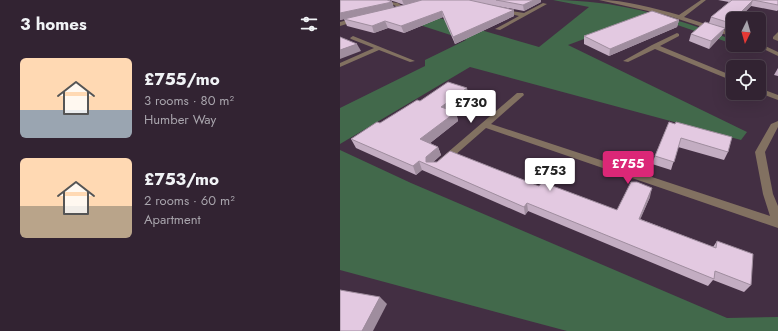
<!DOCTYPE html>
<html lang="en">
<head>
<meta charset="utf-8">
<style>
	body { margin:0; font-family:Jost,sans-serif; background:#3a2b3a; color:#f1f3f6; height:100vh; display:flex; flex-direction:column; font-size:15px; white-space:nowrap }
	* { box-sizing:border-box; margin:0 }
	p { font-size:13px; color:#a8a4ac }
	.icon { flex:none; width:22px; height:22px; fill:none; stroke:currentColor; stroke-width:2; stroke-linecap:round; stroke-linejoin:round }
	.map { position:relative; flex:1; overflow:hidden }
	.sheet { display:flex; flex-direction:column; background:#322332; width:340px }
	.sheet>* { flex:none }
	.needle { width:26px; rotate:185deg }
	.buttons { position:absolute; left:386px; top:12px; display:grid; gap:8px }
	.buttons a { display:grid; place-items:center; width:40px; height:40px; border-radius:6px; background:#322332; box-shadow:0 4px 16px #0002,0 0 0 1px #4d404d; font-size:20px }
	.price { position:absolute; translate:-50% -34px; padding:0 9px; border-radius:4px; background:#fff; color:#222; font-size:13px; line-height:26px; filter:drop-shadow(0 1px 2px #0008) }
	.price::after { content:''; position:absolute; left:50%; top:24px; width:12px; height:9px; margin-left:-6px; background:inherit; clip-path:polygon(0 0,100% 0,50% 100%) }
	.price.on { background:#db2777; color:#fff }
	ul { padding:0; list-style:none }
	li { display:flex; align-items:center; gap:12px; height:100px; padding:0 20px }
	li span { display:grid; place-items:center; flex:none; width:112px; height:80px; border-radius:6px; color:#555 }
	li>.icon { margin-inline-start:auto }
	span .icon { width:48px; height:48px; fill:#fffc; stroke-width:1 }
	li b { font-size:17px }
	h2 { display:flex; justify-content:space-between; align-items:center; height:48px; padding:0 20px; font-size:17px }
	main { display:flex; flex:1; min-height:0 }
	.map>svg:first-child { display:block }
	.green { fill:#42694b }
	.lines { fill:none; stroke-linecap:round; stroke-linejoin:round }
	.minor { fill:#827161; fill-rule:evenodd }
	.wall { fill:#c3adc2; fill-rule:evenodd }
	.shaded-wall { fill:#9f8d9e }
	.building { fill:#e3c9e1; stroke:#9f8d9e }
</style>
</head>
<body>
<main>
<section class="sheet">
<h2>3 homes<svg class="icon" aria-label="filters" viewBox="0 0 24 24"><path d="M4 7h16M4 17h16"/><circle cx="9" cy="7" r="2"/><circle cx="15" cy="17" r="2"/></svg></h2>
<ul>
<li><span style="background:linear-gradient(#ffd9b3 65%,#9aa5b1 0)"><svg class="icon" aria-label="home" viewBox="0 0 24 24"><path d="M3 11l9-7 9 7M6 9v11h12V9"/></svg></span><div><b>£755/mo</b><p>3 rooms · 80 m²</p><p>Humber Way</p></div></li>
<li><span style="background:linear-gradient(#ffd9b3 60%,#b9a48a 0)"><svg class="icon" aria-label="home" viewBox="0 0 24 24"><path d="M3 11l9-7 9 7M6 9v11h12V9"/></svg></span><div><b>£753/mo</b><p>2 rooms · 60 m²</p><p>Apartment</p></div></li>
</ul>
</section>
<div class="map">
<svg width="438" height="331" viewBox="0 0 438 331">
	<rect width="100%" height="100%" fill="#432f43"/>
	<g class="green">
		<path d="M213 0C231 0 251 2 268 4 312 11 352 24 393 40V44L308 15 228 45 407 132 401 140 130 67 0 144V108L85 66V60L126 40 52 16 72 10 199 47 249 7Z"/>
		<path d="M0 150 71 183 387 318 438 317V331H227L0 270Z"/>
	</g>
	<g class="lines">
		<g class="minor">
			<path d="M37 0 58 3 66 9 62 10 54 5Z"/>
			<path d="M259 0C286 0 313 8 339 15L361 0H366L344 17 393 33V37L326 15Z"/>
			<path d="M203 3 207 4 160 30 155 29 179 16 159 11V9L184 13Z"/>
			<path d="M18 17 21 19 20 20 0 26V22Z"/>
			<path d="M438 32V41L433 39V37Z"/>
			<path d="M337 33 339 34V36L320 46 393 76V81L315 49 288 62 283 61 312 45Z"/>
			<path d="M13 36 75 61 70 62 39 50 0 67V63L34 48 11 39 10 38Z"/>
			<path d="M419 43 438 52V56L415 45H419Z"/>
			<path d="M419 88 438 95V100L419 93Z"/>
			<path d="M177 93H183L184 95 151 124 430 216 423 194 415 152 431 124 438 121V127L425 152 433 194 438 206V228L146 128 106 163H100L98 161 100 159Z"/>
		</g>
	</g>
	<g class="wall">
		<path d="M0 0H201V2L184 11 146 4 174 16 115 44 103 17 64 33 48 28 34 33 7 26 4 19 0 20ZM49 0 56 2 64 5 54 8 52 2Z"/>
		<path d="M378 0H438V10L437 11 411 6 398 19H393L388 30 384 29 382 35 369 49 349 41 351 34 369 23 371 17 389 2Z"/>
		<path d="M339 20 337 27 269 56 244 44V36Z"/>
		<path d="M438 68V76L434 75Z"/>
		<path d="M129 96 110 110 116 112 118 121 90 143 98 147 101 155 93 162 199 186 277 210 310 197 300 219 373 247 377 241 411 285 404 292 373 280 368 286 188 211 185 215 82 170 76 175 16 148 11 139 80 101Z"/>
		<path d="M329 122 388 152 384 160 338 147 331 170 312 164 315 156Z"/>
	</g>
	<g class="shaded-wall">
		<path d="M62 0H84L64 5Z"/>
		<path d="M194 0H201V2L184 11 183 5Z"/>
		<path d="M413 0 411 6 398 19H394Z"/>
		<path d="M52 2 54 8 0 20V13Z"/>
		<path d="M174 10V16L115 44 113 37Z"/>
		<path d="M102 11 103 17 64 33 61 26Z"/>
		<path d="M339 20 337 27 269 56 270 49Z"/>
		<path d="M393 20V24L388 30 390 23Z"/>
		<path d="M45 21 48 28 34 33 32 26Z"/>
		<path d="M385 28 382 35 369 49 371 41Z"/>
		<path d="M17 44 21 51 0 59V50Z"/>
		<path d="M127 88 129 96 103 116 101 107Z"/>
		<path d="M116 112 118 121 84 148 80 139Z"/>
		<path d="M98 147 101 155 90 165 86 162V157Z"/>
		<path d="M79 161 82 170 76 175 73 166Z"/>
		<path d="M312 188 310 197 297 227 299 219Z"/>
		<path d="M187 203 188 211 185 215 184 207Z"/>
		<path d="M40 297 47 304 33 331H22Z"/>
	</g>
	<g class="building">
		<path d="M0 0H47L52 2 0 13Z"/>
		<path d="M82 0H129L174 10 113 37 102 11 61 26 45 21 32 26 4 19 64 5Z"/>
		<path d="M156 0H194L183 5Z"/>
		<path d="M392 0H438V5L413 0 394 19H393V20L390 23 371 17Z"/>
		<path d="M312 11 339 20 270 49 244 36Z"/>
		<path d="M365 22 385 28 371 41 351 34Z"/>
		<path d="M0 37 17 44 0 50Z"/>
		<path d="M108 82 127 88 101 107 116 112 80 139 98 147 86 157V162H97L110 151 199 186 202 182 277 210 291 182H297L312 188 299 219 376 248 377 241 413 254 411 285 375 271 374 279 187 203 184 207 79 161 73 166 11 139 37 122 40 123 77 100 80 101Z"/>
		<path d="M329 122 335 124 336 122 392 137 388 152 341 138 334 162 315 156Z"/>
		<path d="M0 290 40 297 22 331H0Z"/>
	</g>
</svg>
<div class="buttons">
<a><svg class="needle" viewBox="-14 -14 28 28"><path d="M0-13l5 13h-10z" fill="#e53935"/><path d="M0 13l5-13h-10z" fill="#a8a4ac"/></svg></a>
<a><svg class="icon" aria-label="locate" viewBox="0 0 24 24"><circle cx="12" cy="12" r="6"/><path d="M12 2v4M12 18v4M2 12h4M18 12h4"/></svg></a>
</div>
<b class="price" style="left:131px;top:124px">£730</b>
<b class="price on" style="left:288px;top:185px">£755</b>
<b class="price" style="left:210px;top:192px">£753</b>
</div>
</main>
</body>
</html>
